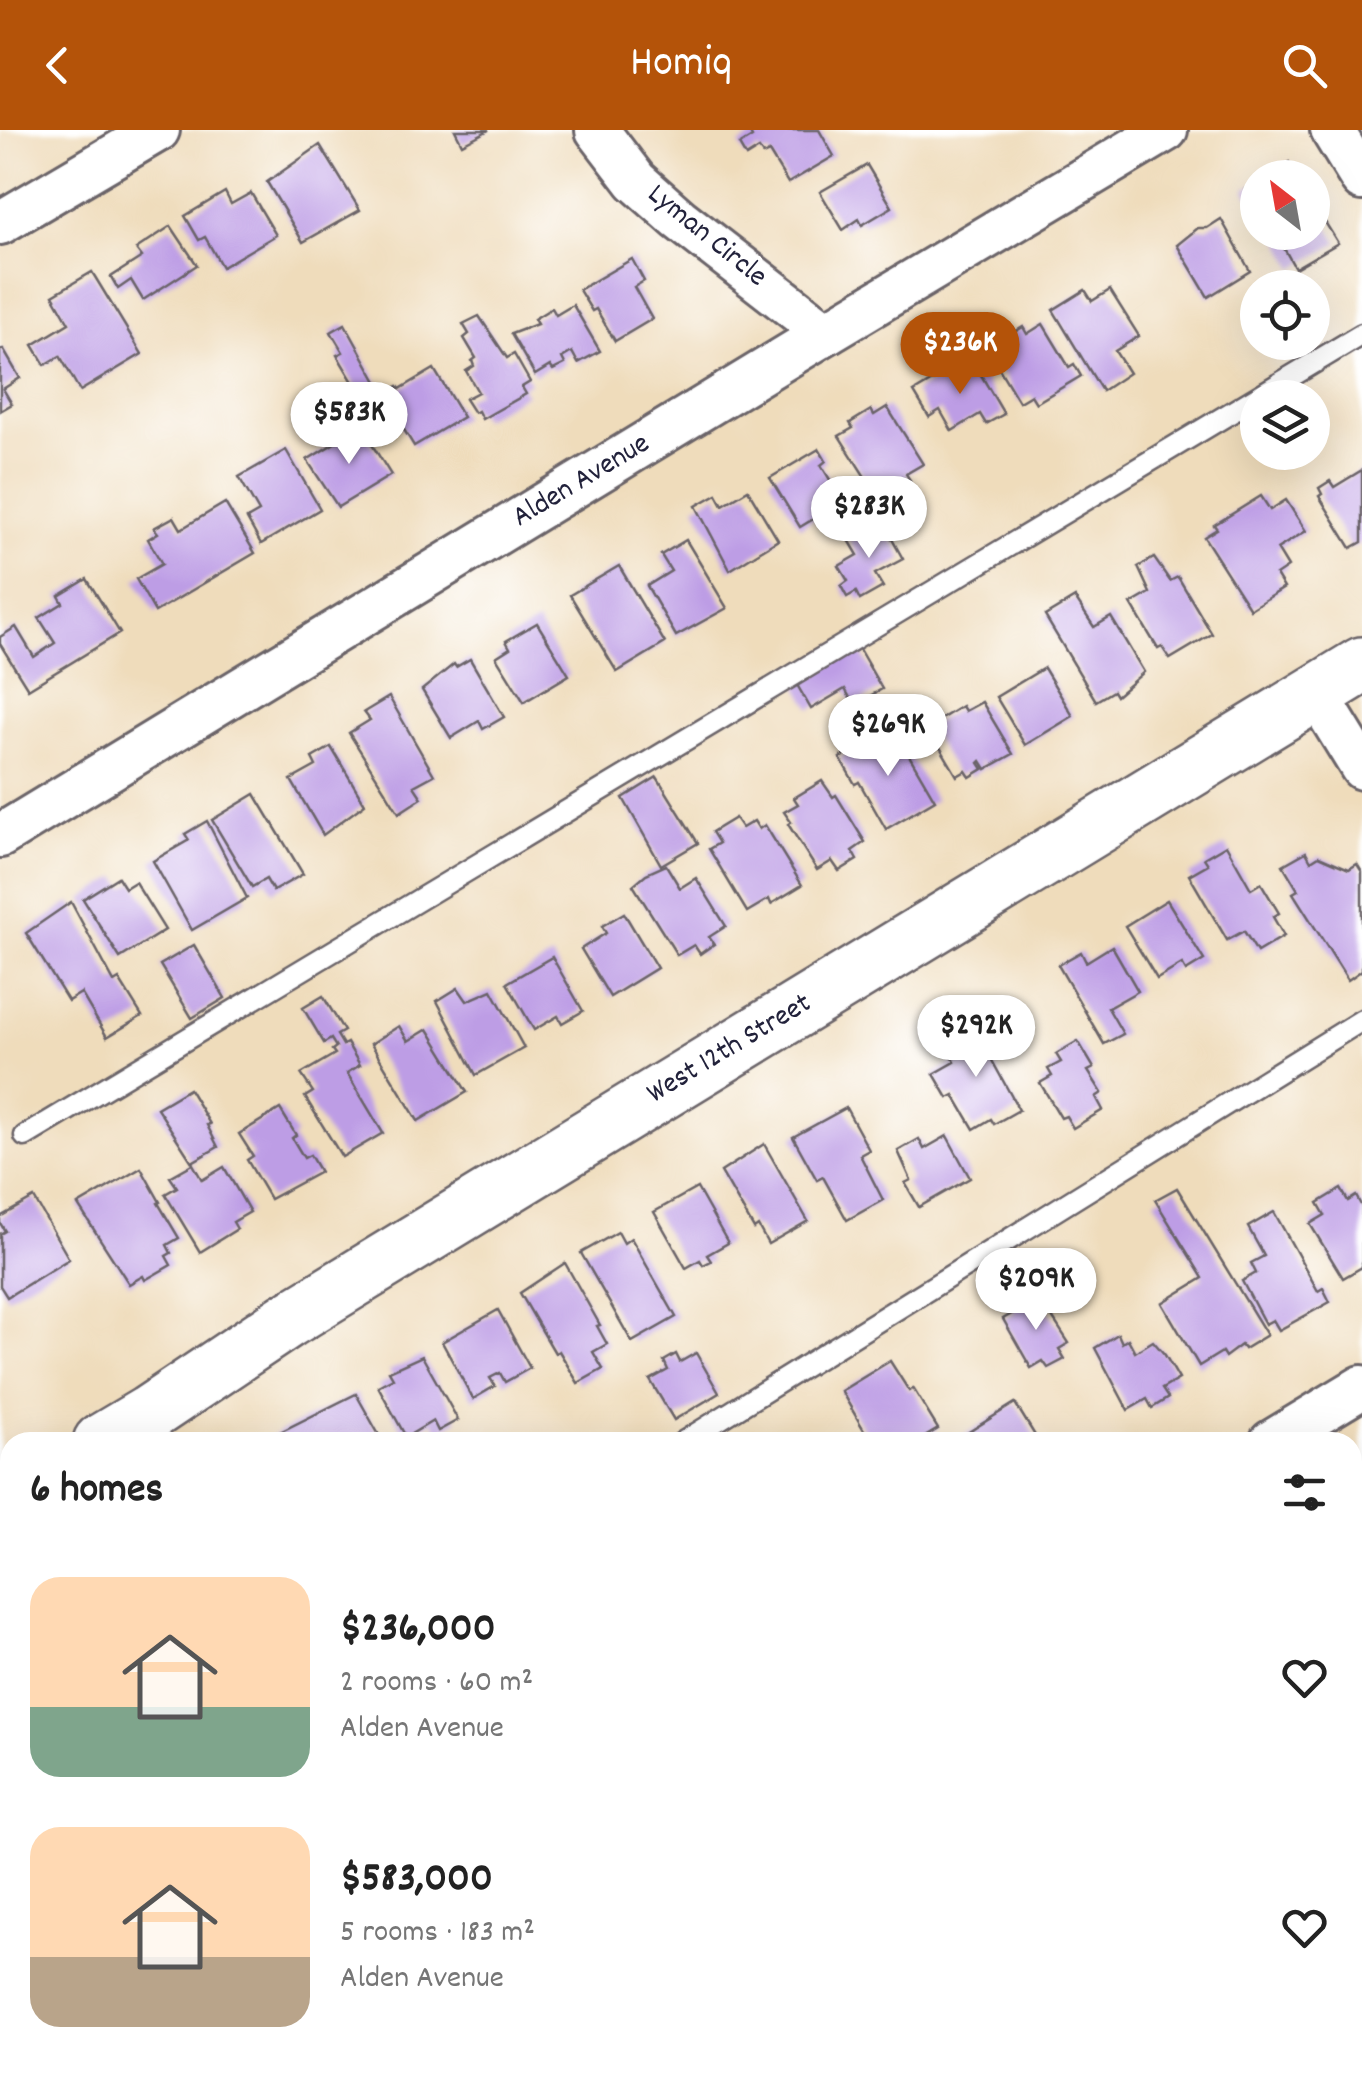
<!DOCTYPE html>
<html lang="en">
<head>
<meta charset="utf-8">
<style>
	body { margin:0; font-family:Dekko,sans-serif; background:#f6f6f6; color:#222; height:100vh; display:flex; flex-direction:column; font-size:38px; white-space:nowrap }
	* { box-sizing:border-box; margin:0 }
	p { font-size:32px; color:#767676 }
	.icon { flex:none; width:55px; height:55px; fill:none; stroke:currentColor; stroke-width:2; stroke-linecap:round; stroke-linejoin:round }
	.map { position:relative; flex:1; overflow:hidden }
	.drawer { position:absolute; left:0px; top:1302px; width:1362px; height:642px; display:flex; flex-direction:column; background:#fff; border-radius:30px 30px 0 0; box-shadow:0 10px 40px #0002 }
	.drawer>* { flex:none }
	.needle { width:65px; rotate:329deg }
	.fabs { position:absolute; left:1240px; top:30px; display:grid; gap:20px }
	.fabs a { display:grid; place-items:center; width:90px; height:90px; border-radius:50%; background:#fff; box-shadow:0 10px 40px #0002; font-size:50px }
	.price { position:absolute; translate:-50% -85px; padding:0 22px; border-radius:35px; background:#fff; color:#222; font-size:32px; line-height:65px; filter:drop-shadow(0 2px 5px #0008) }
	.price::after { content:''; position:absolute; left:50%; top:60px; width:30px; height:22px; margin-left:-15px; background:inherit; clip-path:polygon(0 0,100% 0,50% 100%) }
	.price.current { background:#b45309; color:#fff }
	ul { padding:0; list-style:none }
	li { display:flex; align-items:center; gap:30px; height:250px; padding:0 30px }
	li span { display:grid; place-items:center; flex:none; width:280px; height:200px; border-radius:30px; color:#555 }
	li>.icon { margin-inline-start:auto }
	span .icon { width:120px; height:120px; fill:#fffc; stroke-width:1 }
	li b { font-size:42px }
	h2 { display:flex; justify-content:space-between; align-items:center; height:120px; padding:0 30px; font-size:42px }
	header { display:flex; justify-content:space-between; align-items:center; height:130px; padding:0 30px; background:#b45309; color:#fff; font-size:45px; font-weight:600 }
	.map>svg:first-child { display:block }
	.building { fill:#bd9de5 }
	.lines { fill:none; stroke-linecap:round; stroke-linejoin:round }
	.lane-casing { stroke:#6a6368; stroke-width:25 }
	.street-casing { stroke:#6a6368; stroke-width:48 }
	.secondary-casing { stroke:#6a6368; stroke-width:60 }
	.lane { stroke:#fff; stroke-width:20 }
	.street { stroke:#fff; stroke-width:42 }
	.secondary { stroke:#fff; stroke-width:55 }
	.labels { text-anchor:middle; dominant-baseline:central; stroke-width:8; stroke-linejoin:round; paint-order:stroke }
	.street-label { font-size:30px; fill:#22223b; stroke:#fff }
</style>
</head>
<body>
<header><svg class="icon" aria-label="back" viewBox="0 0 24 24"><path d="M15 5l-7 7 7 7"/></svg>Homiq<svg class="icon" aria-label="search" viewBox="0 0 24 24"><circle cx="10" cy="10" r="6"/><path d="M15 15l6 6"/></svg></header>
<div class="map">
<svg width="1362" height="1944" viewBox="0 0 1362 1944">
	<rect width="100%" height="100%" fill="#fff"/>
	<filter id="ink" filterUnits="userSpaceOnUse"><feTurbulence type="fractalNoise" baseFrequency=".01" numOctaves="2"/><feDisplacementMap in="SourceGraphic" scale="20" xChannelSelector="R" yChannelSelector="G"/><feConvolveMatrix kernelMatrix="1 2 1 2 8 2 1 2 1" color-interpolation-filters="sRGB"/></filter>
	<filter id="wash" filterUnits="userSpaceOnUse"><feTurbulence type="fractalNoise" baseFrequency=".0048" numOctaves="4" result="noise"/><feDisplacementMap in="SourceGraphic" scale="40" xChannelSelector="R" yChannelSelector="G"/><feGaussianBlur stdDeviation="2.25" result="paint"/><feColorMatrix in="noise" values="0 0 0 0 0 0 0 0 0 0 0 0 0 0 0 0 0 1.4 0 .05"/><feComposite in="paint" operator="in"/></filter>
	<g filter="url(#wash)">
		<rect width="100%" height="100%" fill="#efdcbb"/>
		<g id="blocks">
			<g class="building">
				<path d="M455 0H489L462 14Z"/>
				<path d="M756 0H819L834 26 788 53 769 22 763 25 759 19 746 27 739 15 752 7 750 3Z"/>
				<path d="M320 15 360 80 303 112 267 52Z"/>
				<path d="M1289 32 1298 48H1264Z"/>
				<path d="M867 35 892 77 862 95 859 89 843 100 820 62Z"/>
				<path d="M1258 52V80L1245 59Z"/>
				<path d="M225 62 231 74 251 63 276 105 222 137 205 107 199 110 185 86Z"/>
				<path d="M1312 71 1338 113 1295 138 1275 102H1312Z"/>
				<path d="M1221 89 1250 141 1208 167 1177 115 1198 98H1207Z"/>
				<path d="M171 96 197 135 143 170 131 150 118 159 111 147 142 127 136 119Z"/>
				<path d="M632 129 644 151 634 157 652 189 615 211 596 179 592 181 579 160Z"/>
				<path d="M92 142 142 224 80 261 60 226 45 235 33 215 69 193 53 165Z"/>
				<path d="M1085 160 1092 171 1110 160 1139 206 1115 221 1129 243 1102 261 1053 180Z"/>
				<path d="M573 175 600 221 578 233 572 222 562 228 565 234 553 240 550 236 535 245 511 204 537 194 534 189 552 178 556 185Z"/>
				<path d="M479 186 507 228 514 224 530 252 522 257 526 264 482 289 478 281 474 283 465 269 478 262 466 241 474 236 472 231 476 228 464 208 469 204 463 194Z"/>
				<path d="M345 194 384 264 398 256 400 259 434 239 463 287 414 316 395 285 391 288 381 272 369 279 337 225 343 222 331 202Z"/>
				<path d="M1043 194 1069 237 1074 234 1081 246 1036 273 1031 265 1019 272 998 237 1004 233 993 215 1023 197 1027 204Z"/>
				<path d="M3 219 20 248 3 259 12 274 0 281V220Z"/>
				<path d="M971 228 1004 284 986 294 980 284 952 301 940 280 929 287 914 262Z"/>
				<path d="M887 277 923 334 906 344 910 350 879 369 839 306 853 298 850 293 871 280 874 285Z"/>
				<path d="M361 297 391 345 338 377 307 330Z"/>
				<path d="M819 319 826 331 821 335 843 371 800 397 770 348Z"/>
				<path d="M286 320 320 379 261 414 247 389 259 382 239 347Z"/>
				<path d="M1362 340V412L1351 418 1319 366 1322 364 1319 358 1330 351 1334 357Z"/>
				<path d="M748 360 778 410 730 440 696 376 717 364 723 375Z"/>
				<path d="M1261 366 1270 380 1286 370 1306 401 1277 419 1288 437 1276 445 1284 458 1250 479 1204 407 1217 399 1214 395Z"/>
				<path d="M225 373 255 423 155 482 136 449 162 434 148 409 158 403 154 398 174 387 181 399Z"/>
				<path d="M882 391 903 429 875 444 883 457 860 470 856 462 847 467 841 456 848 451 839 436 858 425 849 410Z"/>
				<path d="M686 410 727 478 676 506 647 456 671 441 661 425Z"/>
				<path d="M1154 428 1170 451 1178 447 1212 504 1170 529 1162 517 1158 519 1131 474 1150 463 1138 437Z"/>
				<path d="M619 436 665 513 617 542 570 465Z"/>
				<path d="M87 449 120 503 28 559 0 514V507L16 497 34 527 55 513 39 488 63 473 59 466Z"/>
				<path d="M1075 468 1094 497 1111 487 1144 542 1116 566 1113 561 1096 571 1045 486Z"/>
				<path d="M537 493 569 545 524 572 496 527 510 518 506 511Z"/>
				<path d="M859 519 882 559 854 575 845 559 811 579 796 553Z"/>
				<path d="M470 529 504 587 483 599 479 591 451 608 422 560 454 534 456 537Z"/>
				<path d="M1044 538 1073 586 1025 615 996 567Z"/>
				<path d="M389 567 434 645 414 656 422 668 399 683 349 603 370 590 364 582Z"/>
				<path d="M982 572 1013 624 986 639 981 631 979 633 983 639 970 647 966 641 957 646 928 597 962 576 965 581Z"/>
				<path d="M886 601 897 619 903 615 935 670 886 699 859 652 855 654 840 628Z"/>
				<path d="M331 617 365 674 323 705 291 650 316 636 312 628Z"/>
				<path d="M657 647 698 713 661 735 623 668Z"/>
				<path d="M822 651 833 667 836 665 865 712 852 721 857 730 839 741 832 731 817 740 788 694 791 692 784 682 798 674 794 668Z"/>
				<path d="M255 664 303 744 273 761 266 749 252 757 212 690Z"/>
				<path d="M735 688 742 698 754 691 759 699 765 695 802 755 771 774 769 769 747 782 709 719 719 713 712 702Z"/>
				<path d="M207 691 247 768 192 800 153 731 189 710 185 704Z"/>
				<path d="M1226 715 1251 759 1261 753 1279 783 1273 787 1284 806 1257 822 1244 801 1227 810 1189 745 1208 734 1204 728Z"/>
				<path d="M1306 722 1311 731 1319 726 1349 739 1357 734 1362 742V840L1348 850 1293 763 1298 760 1283 735Z"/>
				<path d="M666 735 680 758 696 748 726 796 709 807 714 814 700 824 694 815 677 825 633 755 646 744Z"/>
				<path d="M118 747 125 758 135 752 165 800 120 828 83 769Z"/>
				<path d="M1167 770 1204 830 1186 841 1182 834 1157 849 1125 796Z"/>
				<path d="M71 772 114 852 119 849 142 886 107 907 81 863 68 871 26 803Z"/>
				<path d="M624 783 657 838 610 867 581 819 606 803 602 796Z"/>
				<path d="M194 815 225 868 192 888 160 835Z"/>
				<path d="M1112 816 1138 861 1108 878 1123 904 1104 914 1058 835 1081 822 1086 832Z"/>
				<path d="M552 827 583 881 562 893 558 886 534 900 507 853Z"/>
				<path d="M458 858 467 871 492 860 524 918 476 945 437 871Z"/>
				<path d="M323 866 344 901 337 905 343 915 347 913 360 935 347 943 383 1003 342 1027 305 967 313 962 301 944 335 924 332 920 336 917 331 909 324 913 303 878Z"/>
				<path d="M971 892 1019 980 994 994 991 989 974 999 954 965 948 968 934 944 955 932 952 926 958 922 948 905Z"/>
				<path d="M399 896 408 911 428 899 467 962 418 991 371 914Z"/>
				<path d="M1078 911 1094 938 1088 941 1102 963 1096 967 1103 980 1073 998 1066 986 1061 988 1040 953 1052 946 1048 939 1061 932 1056 924Z"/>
				<path d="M189 959 210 994 207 995 218 1017 192 1032 157 978Z"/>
				<path d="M846 978 869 1020 860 1025 883 1070 847 1090 823 1047 817 1050 793 1007Z"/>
				<path d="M280 979 296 1005 292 1008 304 1028 310 1025 320 1042 270 1069 247 1030 253 1026 239 1004Z"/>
				<path d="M947 1006 970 1048 919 1077 905 1053 911 1050 898 1021 919 1009 924 1019Z"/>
				<path d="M764 1014 808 1091 768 1114 758 1096 754 1099 721 1042Z"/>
				<path d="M193 1034 202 1050 224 1037 250 1082 233 1092 237 1099 200 1122 165 1064 177 1057 170 1047Z"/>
				<path d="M141 1038 160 1072 158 1073 179 1108 167 1115 171 1123 166 1126 171 1135 145 1150 143 1146 129 1154 78 1075Z"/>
				<path d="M697 1058 728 1113 707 1125 711 1131 703 1135 700 1130 686 1138 654 1082Z"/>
				<path d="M1177 1058 1267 1205 1244 1219 1241 1215 1225 1227 1222 1222 1199 1236 1162 1173 1203 1148 1155 1070Z"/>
				<path d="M1341 1059 1348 1071 1356 1066 1362 1077V1137L1343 1148 1310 1094 1325 1085 1318 1073Z"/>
				<path d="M34 1068 69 1129 7 1167 0 1156V1104L5 1101 0 1093V1087Z"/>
				<path d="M1274 1082 1318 1161 1323 1158 1330 1172 1279 1200 1273 1190 1265 1194 1242 1151 1256 1143 1251 1133 1264 1126 1248 1097Z"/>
				<path d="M618 1102 624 1113 631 1108 676 1187 632 1212 581 1123Z"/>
				<path d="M565 1133 600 1195 597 1196 607 1214 593 1222 603 1239 578 1253 559 1221 555 1223 520 1163Z"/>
				<path d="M1027 1166 1031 1172 1039 1167 1069 1213 1059 1219 1065 1229 1048 1238 1043 1231 1031 1238 1003 1189 1015 1182 1011 1175Z"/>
				<path d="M498 1180 530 1238 505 1252 500 1243 490 1248 495 1256 473 1269 442 1212Z"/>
				<path d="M1118 1204 1122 1213 1128 1209 1135 1222 1153 1211 1165 1225 1179 1249 1162 1259 1168 1268 1152 1278 1147 1269 1128 1280 1095 1218Z"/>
				<path d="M696 1223 719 1263 674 1290 650 1250 668 1240 664 1231 676 1224 680 1232Z"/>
				<path d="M422 1226 458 1290 438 1301 433 1291 406 1307 378 1256 393 1248 389 1241Z"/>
				<path d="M890 1231 909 1261 913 1258 938 1299 923 1308 926 1312H871L841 1261Z"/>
				<path d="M356 1264 383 1312H276L272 1306Z"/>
				<path d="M1015 1273 1039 1312H957L956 1310Z"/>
				<path d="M1352 1666 1362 1682V1701L1353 1707 1362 1722V1764L1352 1770Z"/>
				<path d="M0 1706 10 1708V1772L0 1770Z"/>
				<path d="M217 1935H279L290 1944H210Z"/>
				<path d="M1078 1935H1128L1133 1944H1094L1093 1942 1083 1944Z"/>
			</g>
		</g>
	</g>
	<g filter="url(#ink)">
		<use href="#blocks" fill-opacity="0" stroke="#6a6368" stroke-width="2.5"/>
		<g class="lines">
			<defs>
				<g id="lane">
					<path d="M25 1006 1362 204"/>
					<path d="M683 1312 1362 890"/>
					<path d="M1352 1627 1362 1621"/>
					<path d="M830 1944 845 1935"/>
				</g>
				<g id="street">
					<path d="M597 0 636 51 679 89 826 203"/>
					<path d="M1332 0 1362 49"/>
					<path d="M0 93 158 0"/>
					<path d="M1316 563 1362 638"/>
					<path d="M0 706 826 203 1166 0"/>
					<path d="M1271 1312 1362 1257"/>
				</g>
				<g id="secondary">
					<path d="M101 1312 148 1284 288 1190 1362 535"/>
					<path d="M0 1374 10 1368"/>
					<path d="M0 1613 10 1616"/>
					<path d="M512 1935 519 1944"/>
				</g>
			</defs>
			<use href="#lane" class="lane-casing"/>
			<use href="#street" class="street-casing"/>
			<use href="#secondary" class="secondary-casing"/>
			<use href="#lane" class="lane"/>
			<use href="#street" class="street"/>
			<use href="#secondary" class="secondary"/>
		</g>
	</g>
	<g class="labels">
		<g class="street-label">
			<text transform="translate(706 107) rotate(39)">Lyman Circle</text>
			<text transform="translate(582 352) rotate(-31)">Alden Avenue</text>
			<text transform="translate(730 920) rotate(-31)">West 12th Street</text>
		</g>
	</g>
</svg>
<div class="fabs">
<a><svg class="needle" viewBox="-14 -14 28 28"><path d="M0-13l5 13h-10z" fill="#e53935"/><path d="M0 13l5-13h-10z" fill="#767676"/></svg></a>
<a><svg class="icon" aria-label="locate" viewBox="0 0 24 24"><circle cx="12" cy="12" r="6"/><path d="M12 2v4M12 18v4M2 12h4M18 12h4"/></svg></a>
<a><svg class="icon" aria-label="layers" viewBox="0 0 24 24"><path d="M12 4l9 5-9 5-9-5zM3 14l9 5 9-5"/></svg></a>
</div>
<b class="price current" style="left:960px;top:267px">$236K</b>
<b class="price" style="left:349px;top:337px">$583K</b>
<b class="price" style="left:869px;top:431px">$283K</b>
<b class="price" style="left:888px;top:649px">$269K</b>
<b class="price" style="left:976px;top:950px">$292K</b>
<b class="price" style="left:1036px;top:1203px">$209K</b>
<section class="drawer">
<h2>6 homes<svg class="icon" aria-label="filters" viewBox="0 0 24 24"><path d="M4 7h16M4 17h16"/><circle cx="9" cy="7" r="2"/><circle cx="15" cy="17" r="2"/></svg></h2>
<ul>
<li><span style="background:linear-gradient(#ffd9b3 65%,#7fa58c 0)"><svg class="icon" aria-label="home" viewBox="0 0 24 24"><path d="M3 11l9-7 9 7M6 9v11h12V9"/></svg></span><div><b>$236,000</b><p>2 rooms · 60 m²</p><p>Alden Avenue</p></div><svg class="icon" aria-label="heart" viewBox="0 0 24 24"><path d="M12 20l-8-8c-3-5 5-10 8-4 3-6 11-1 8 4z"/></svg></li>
<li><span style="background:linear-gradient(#ffd9b3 65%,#b9a48a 0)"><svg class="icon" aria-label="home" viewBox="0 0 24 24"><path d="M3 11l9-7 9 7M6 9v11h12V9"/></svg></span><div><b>$583,000</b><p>5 rooms · 183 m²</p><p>Alden Avenue</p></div><svg class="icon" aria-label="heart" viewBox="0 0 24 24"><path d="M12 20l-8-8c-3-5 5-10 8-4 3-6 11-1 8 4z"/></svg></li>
</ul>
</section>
</div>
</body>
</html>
